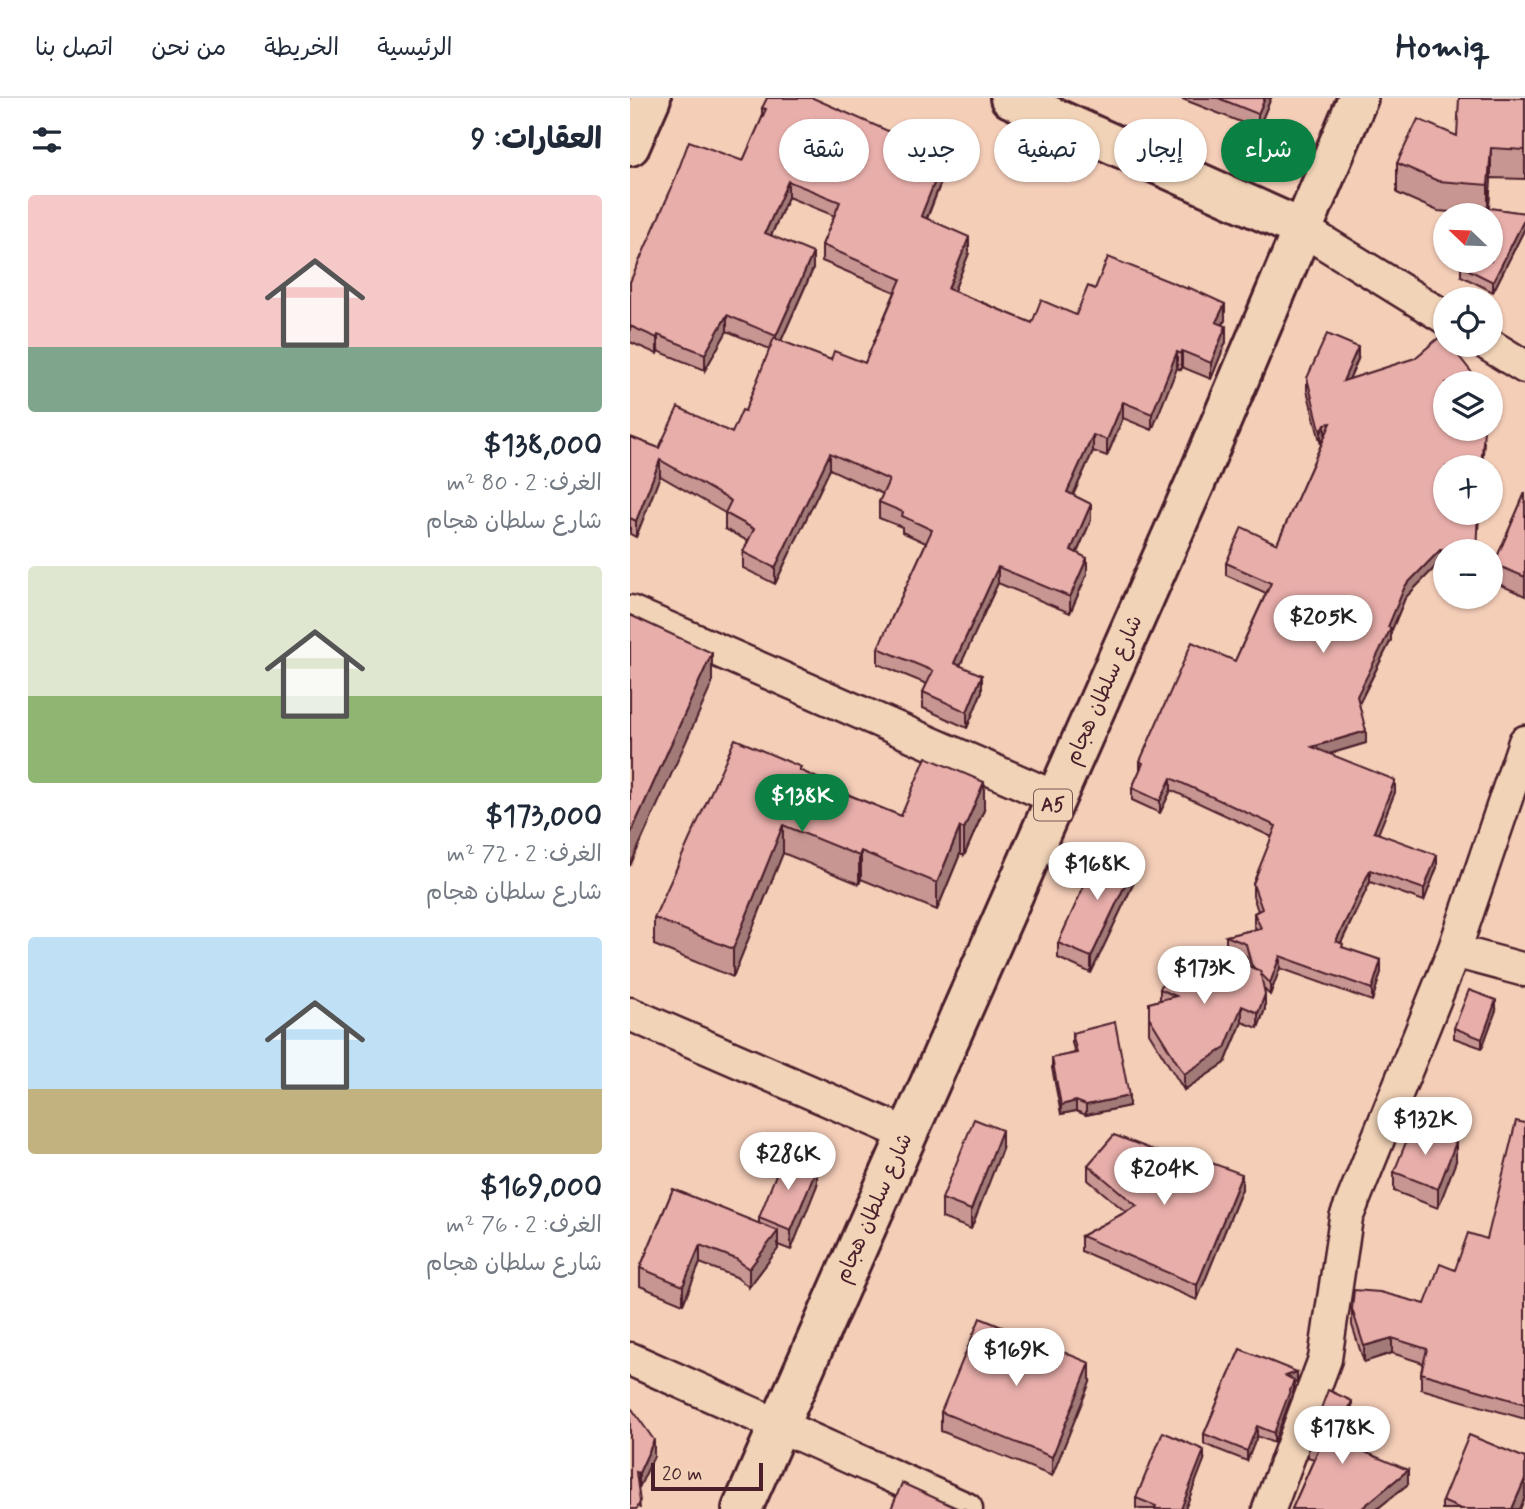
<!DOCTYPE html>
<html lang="ar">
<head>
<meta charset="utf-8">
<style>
	body { margin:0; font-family:Mynerve,"Playpen Sans Arabic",sans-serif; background:#f6f6f7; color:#1f2937; direction:rtl; height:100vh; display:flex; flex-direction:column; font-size:26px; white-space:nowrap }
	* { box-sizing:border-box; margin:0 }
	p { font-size:23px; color:#747a83 }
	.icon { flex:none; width:38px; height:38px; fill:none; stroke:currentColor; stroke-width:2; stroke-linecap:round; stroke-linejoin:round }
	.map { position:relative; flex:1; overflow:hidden; direction:ltr }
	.panel { display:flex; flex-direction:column; background:#fff; width:630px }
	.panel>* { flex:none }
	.hud { position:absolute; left:21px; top:21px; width:665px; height:63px; direction:rtl; display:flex; gap:14px }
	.needle { width:46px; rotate:293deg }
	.controls { position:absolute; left:803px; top:105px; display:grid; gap:14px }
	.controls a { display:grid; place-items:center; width:70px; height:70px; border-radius:50%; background:#fff; box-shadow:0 2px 5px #0004; font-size:35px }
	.scale { position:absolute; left:21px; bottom:18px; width:112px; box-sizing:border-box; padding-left:7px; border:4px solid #4a1f2b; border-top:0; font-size:19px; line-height:24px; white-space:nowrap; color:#4a1f2b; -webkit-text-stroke:5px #f1d3b7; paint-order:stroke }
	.price { position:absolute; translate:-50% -60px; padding:0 16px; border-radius:24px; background:#fff; color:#222; font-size:23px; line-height:46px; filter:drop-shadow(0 2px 4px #0008) }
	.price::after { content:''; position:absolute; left:50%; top:42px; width:21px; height:16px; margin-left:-10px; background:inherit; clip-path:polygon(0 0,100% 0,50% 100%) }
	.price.active { background:#0b8043; color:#fff }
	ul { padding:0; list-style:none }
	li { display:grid; align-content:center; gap:14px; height:371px; padding:0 28px }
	li span { display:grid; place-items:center; height:217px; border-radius:7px; color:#555 }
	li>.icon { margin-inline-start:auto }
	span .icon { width:126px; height:126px; fill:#fffc; stroke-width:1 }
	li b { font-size:30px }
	h2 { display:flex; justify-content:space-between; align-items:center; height:84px; padding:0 28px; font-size:30px }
	.pill { padding:0 24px; border-radius:32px; background:#fff; box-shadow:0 2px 5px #0004; font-size:24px; line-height:63px }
	.pill.active { background:#0b8043; color:#fff }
	header { display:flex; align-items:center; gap:42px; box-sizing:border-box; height:98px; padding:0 35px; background:#fff; border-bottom:2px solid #e0e1e3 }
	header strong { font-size:33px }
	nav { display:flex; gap:38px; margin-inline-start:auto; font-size:24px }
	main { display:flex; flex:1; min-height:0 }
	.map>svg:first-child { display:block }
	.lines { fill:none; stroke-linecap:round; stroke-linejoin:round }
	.street-casing { stroke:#4a1f2b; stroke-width:37 }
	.secondary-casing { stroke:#4a1f2b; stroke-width:44 }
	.highway-casing { stroke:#4a1f2b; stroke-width:44 }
	.street { stroke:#f1d3b7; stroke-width:32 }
	.secondary { stroke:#f1d3b7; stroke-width:38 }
	.highway { stroke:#f1d3b7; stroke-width:38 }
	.wall { fill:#c89692; stroke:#4a1f2b; stroke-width:2; fill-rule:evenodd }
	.shaded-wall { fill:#a27a77; stroke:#4a1f2b; stroke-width:2 }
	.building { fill:#e8aeaa; stroke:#4a1f2b; stroke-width:2 }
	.labels { text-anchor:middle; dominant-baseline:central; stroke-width:6; stroke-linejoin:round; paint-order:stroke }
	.shield { fill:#f1d3b7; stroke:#7c5555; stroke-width:2 }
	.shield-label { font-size:19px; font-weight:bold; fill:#4a1f2b }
	.street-label { font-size:21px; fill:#4a1f2b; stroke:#f1d3b7 }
</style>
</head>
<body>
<header>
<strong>Homiq</strong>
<nav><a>الرئيسية</a><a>الخريطة</a><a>من نحن</a><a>اتصل بنا</a></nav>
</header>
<main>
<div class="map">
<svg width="895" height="1411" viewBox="0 0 895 1411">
	<rect width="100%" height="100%" fill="#f5ceb8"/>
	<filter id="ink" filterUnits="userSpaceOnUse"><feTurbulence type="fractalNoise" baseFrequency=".0143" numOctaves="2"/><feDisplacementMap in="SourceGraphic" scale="14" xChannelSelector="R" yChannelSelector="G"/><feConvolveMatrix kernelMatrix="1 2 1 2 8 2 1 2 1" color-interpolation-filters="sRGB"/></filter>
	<g filter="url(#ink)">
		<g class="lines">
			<defs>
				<g id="street">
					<path d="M672 131 816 220"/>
					<path d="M859 247 895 269"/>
					<path d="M0 514 426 700"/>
					<path d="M824 853 895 872"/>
					<path d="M0 916 277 1036"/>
					<path d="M0 1261 336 1411"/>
					<path d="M639 1411 695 1261 716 1120 824 853 895 644"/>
				</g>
				<g id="secondary">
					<path d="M380 0 672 131"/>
					<path d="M0 48 21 0"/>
				</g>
				<path id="highway" d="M112 1411 566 383 728 0"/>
			</defs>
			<use href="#street" class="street-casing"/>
			<use href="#secondary" class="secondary-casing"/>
			<use href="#highway" class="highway-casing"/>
			<use href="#street" class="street"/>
			<use href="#secondary" class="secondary"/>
			<use href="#highway" class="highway"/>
		</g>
		<g class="wall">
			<path d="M550 0H641L628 31Z"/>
			<path d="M895 0V81L861 80 859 110 895 115V130L863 194 831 178V168L861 163 844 116 808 113 767 95V65L827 38Z"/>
			<path d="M132 10 315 74 297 121 339 155 324 193 402 225 446 217 465 191 595 222 593 227 596 244 581 281 552 269 551 272 547 270 522 332 493 320 477 358 463 353 443 397 461 422 447 455 457 476 440 515 368 485 330 567 352 593 337 630 293 610V594L297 586 248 566V550L296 445 272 434V429L249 420V404L253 396 200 371 145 486 113 470V454L118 443 95 431V415L30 378 6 439 0 436V339L29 350 102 335 115 313 140 251 97 233 75 272 28 253 27 256 0 244V184L113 63 132 20ZM158 99 205 118 192 147V163L265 194 235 265 201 262 151 243 183 171 141 138Z"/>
			<path d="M728 261 719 281 816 331 854 344 852 369H816V415H849L847 453H816V463H811L775 500 761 534V542L729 606 736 645 699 656 765 694 748 735 807 769 794 803 740 784 711 845 713 850 751 874 742 903 650 870 640 897 634 891 635 911 628 930 612 924 595 965 554 992 519 935V905L530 902V891L567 874 619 868 616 858 596 850V838L626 831 624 827V815L628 813 623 798V786L642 739 541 692 530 715 502 702V690L510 673V663L605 563 636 495 596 477V465L647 446 691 347 677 292V280Z"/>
			<path d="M895 395V498L864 484V466Z"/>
			<path d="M171 673 217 696 271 718 354 712 334 758 330 756 307 812 231 781 229 786 153 755 103 879 24 847V820Z"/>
			<path d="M506 780 461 875 428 860V845Z"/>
			<path d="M866 912 852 950 824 940V930Z"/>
			<path d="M442 935 499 1008 456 1017 446 1013 431 1016 422 970V960L445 955 442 945Z"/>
			<path d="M895 1025V1321L791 1291V1275L793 1265 762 1255 734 1264 722 1227V1211L795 1206 825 1172 857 1141Z"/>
			<path d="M372 1051 341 1131 312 1120V1101Z"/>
			<path d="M826 1063 808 1110 764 1093V1074Z"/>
			<path d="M458 1067 612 1091 567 1202 451 1153V1138L496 1114 458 1082Z"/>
			<path d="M187 1087 161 1152 148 1147V1151L119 1189 106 1179 70 1165 53 1206 10 1188V1170L43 1091 129 1126V1120Z"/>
			<path d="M610 1251 667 1284 664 1285V1291L644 1345 627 1338 617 1363 574 1346V1336Z"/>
			<path d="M460 1284 422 1378 311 1333V1314Z"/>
			<path d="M0 1311 24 1358 8 1390 10 1411Z"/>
			<path d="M722 1316 711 1344 778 1386 747 1411H662L684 1361 678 1359V1345Z"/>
			<path d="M895 1360V1399L890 1411H812V1403Z"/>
			<path d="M574 1362 555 1411H510L506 1410V1400Z"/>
		</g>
		<g class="shaded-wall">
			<path d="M635 0H641L628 31V16Z"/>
			<path d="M861 50V80L858 116V87Z"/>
			<path d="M315 58V74L291 134V118Z"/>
			<path d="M158 83V99L135 151V135Z"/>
			<path d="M895 120V130L863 194V184Z"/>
			<path d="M339 139V155L318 207V191Z"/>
			<path d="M183 155V171L146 254V238Z"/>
			<path d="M595 206V222L586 240V224Z"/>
			<path d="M97 217V233L75 272V256Z"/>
			<path d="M596 228V244L581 281V265Z"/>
			<path d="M28 237V253L27 256V240Z"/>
			<path d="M728 249V261L713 295V283Z"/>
			<path d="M552 253V269L551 272V256Z"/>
			<path d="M547 254V270L522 332V316Z"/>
			<path d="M493 304V320L477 358V342Z"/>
			<path d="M695 326V338L691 347V335Z"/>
			<path d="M463 337V353L437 410V394Z"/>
			<path d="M200 355V371L145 486V470Z"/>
			<path d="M30 362V378L6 439V423Z"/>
			<path d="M461 406V422L441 468V452Z"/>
			<path d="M811 451V463L775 500 761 534V542L727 609V598L775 488Z"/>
			<path d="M457 460V476L440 515V499Z"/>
			<path d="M368 469V485L324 581V565Z"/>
			<path d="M82 555V586L0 768V737Z"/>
			<path d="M352 577V593L337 630V614Z"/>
			<path d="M736 633V645L682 661V649Z"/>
			<path d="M541 680V692L530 715V703Z"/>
			<path d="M765 682V694L744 746V734Z"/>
			<path d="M354 684V712L334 758V731Z"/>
			<path d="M153 727V755L103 879V851Z"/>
			<path d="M330 729V756L307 812V785Z"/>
			<path d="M231 753V781L229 786V758Z"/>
			<path d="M807 757V769L794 803V791Z"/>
			<path d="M506 764V780L461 875V859Z"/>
			<path d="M740 772V784L706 855V843Z"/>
			<path d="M650 858V870L640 897V885Z"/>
			<path d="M751 862V874L742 903V891Z"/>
			<path d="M635 896V911L628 930V915Z"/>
			<path d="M866 902V912L852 950V941Z"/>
			<path d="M612 908V924L595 965 554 992V976Z"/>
			<path d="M499 998V1008L456 1017V1007Z"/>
			<path d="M446 1003V1013L431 1016V1007Z"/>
			<path d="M372 1032V1051L341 1131V1112Z"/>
			<path d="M826 1044V1063L808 1110V1091Z"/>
			<path d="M187 1069V1087L161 1152V1133Z"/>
			<path d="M612 1076V1091L567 1202V1187Z"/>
			<path d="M148 1133V1151L119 1189V1171Z"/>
			<path d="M70 1147V1165L53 1206V1188Z"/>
			<path d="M762 1240V1255L734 1264V1248Z"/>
			<path d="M460 1265V1284L422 1378V1359Z"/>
			<path d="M667 1274V1284L664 1285V1291L644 1345V1335L656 1278Z"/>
			<path d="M722 1303V1316L706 1355V1342Z"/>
			<path d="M627 1328V1338L617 1363V1353Z"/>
			<path d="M24 1342V1358L9 1390V1375Z"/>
			<path d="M574 1352V1362L555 1411H551Z"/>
			<path d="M778 1372V1386L747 1411H731Z"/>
			<path d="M895 1381V1399L890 1411H882Z"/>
		</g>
		<g class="building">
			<path d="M137 0H183L315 58 291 118 339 139 318 191 402 225 411 202 446 217 458 188 465 191 478 159 558 191V189L595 206 586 224 596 228 581 265 552 253 551 256 547 254 522 316 493 304 477 342 463 337 437 394 461 406 441 452 457 460 440 499 368 469 324 565 352 577 337 614 293 594 303 573 248 550 302 432 272 418 273 414 249 404 259 382 200 355 145 470 113 454 124 431 95 415 101 403 30 362 6 423 0 420V339L29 350 48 309 102 335 112 312 115 313 144 240 201 262 204 253 235 265 271 181 192 147 210 104 158 83 135 135 183 155 146 238 97 217 75 256 28 237 27 240 0 228V184L42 89 59 43 113 63 136 11 132 10Z"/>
			<path d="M588 0H635L628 16Z"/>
			<path d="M829 0H895V52L861 50 858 87 808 83 767 65 788 21 827 38Z"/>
			<path d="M845 108 895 115V120L863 184 831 168 834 163H861V117H844Z"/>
			<path d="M697 236 728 249 713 283 785 260 812 237 816 242V247H820L850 285H816V331L854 332 851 369H816V415H848L846 452 811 451 775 488 758 529 761 530 727 598 736 633 682 649 765 682 744 734 807 757 794 791 740 772 706 843 713 846 712 849 751 862 742 891 650 858 640 885 631 876 630 873 625 871 621 866 616 846 596 838 631 830 624 815 632 811 623 786 646 728 541 680 530 703 502 690 513 665 510 663 562 544 605 563 641 485 596 465 612 429 647 446 701 325 695 326 691 335 677 280Z"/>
			<path d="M895 395V479L864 466Z"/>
			<path d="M0 517 82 555 0 737Z"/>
			<path d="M105 641 171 669 169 672 217 693 216 696 271 718 296 659 354 684 334 731 330 729 307 785 231 753 229 758 153 727 103 851 24 820Z"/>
			<path d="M472 748 506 764 461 859 428 845Z"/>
			<path d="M575 849 630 873 635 896 628 915 612 908 595 950 554 976 519 919V905L546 898 530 891 541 863 567 874Z"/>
			<path d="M839 892 866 902 852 941 824 930Z"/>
			<path d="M485 924 499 998 456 1007 446 1003 431 1007 422 960 447 955 442 935Z"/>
			<path d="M344 1021 372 1032 341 1112 312 1101Z"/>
			<path d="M886 1023 895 1025V1306L791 1275 797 1251 762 1240 734 1248 722 1211 724 1192 750 1194 795 1206 810 1166 825 1172 838 1135 857 1141Z"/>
			<path d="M783 1027 826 1044 808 1091 764 1074Z"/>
			<path d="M484 1037 565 1068 568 1060 612 1076 567 1187 451 1138 507 1108 458 1067Z"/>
			<path d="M154 1056 187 1069 161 1133 129 1120Z"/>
			<path d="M43 1091 148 1133 119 1171 106 1161 70 1147 53 1188 10 1170Z"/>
			<path d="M350 1220 460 1265 422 1359 311 1314Z"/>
			<path d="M610 1251 667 1274 656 1278 664 1282 644 1335 627 1328 617 1353 574 1336Z"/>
			<path d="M698 1292 722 1303 706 1342 778 1372 731 1411H662L689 1350 678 1345Z"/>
			<path d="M0 1311H2L24 1342 9 1375 6 1374 10 1404 7 1411H0Z"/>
			<path d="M533 1334 574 1352 551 1411H525L526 1408 506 1400Z"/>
			<path d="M839 1337 895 1360V1381L882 1411H831L812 1403Z"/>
			<path d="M272 1385 329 1411H336H261Z"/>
		</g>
	</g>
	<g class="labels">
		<rect class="shield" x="404" y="691.5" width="38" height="31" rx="5"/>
		<g class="shield-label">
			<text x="423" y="707">A5</text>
		</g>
		<g class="street-label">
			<text transform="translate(474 592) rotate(-66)">شارع سلطان هجام</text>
			<text transform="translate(244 1110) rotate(-66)">شارع سلطان هجام</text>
		</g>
	</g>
</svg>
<div class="controls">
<a><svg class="needle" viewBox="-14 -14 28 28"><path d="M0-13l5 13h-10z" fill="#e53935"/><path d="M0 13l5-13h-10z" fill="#747a83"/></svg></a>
<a><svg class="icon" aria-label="locate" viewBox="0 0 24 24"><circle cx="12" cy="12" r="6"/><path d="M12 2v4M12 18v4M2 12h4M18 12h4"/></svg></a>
<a><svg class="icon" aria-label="layers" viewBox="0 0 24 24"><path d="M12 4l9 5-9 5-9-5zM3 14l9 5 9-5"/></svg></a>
<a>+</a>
<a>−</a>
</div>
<div class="scale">20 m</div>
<b class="price" style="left:693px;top:557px">$205K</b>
<b class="price active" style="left:172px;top:736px">$138K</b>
<b class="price" style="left:467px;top:804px">$168K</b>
<b class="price" style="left:574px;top:908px">$173K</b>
<b class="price" style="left:795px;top:1059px">$132K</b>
<b class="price" style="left:158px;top:1094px">$286K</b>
<b class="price" style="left:534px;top:1109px">$204K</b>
<b class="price" style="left:386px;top:1290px">$169K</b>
<b class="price" style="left:712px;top:1368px">$178K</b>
<div class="hud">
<a class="pill active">شراء</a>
<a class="pill">إيجار</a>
<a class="pill">تصفية</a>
<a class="pill">جديد</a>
<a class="pill">شقة</a>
</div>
</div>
<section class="panel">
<h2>العقارات: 9<svg class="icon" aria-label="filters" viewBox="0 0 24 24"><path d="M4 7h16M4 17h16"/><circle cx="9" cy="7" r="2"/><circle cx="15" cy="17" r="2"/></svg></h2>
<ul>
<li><span style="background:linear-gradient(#f6c9c9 70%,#7fa58c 0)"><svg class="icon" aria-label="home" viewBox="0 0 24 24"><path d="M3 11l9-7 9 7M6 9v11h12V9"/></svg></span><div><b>$138,000</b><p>الغرف: 2 · 80 m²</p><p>شارع سلطان هجام</p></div></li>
<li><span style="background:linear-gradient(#dfe7d0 60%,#8fb573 0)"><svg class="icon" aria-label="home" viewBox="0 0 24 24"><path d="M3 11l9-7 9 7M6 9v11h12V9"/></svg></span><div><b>$173,000</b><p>الغرف: 2 · 72 m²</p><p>شارع سلطان هجام</p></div></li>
<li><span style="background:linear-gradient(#bfe0f5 70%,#c2b280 0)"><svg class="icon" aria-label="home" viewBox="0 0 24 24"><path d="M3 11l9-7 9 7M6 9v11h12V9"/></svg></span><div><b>$169,000</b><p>الغرف: 2 · 76 m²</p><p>شارع سلطان هجام</p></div></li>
</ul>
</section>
</main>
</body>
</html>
